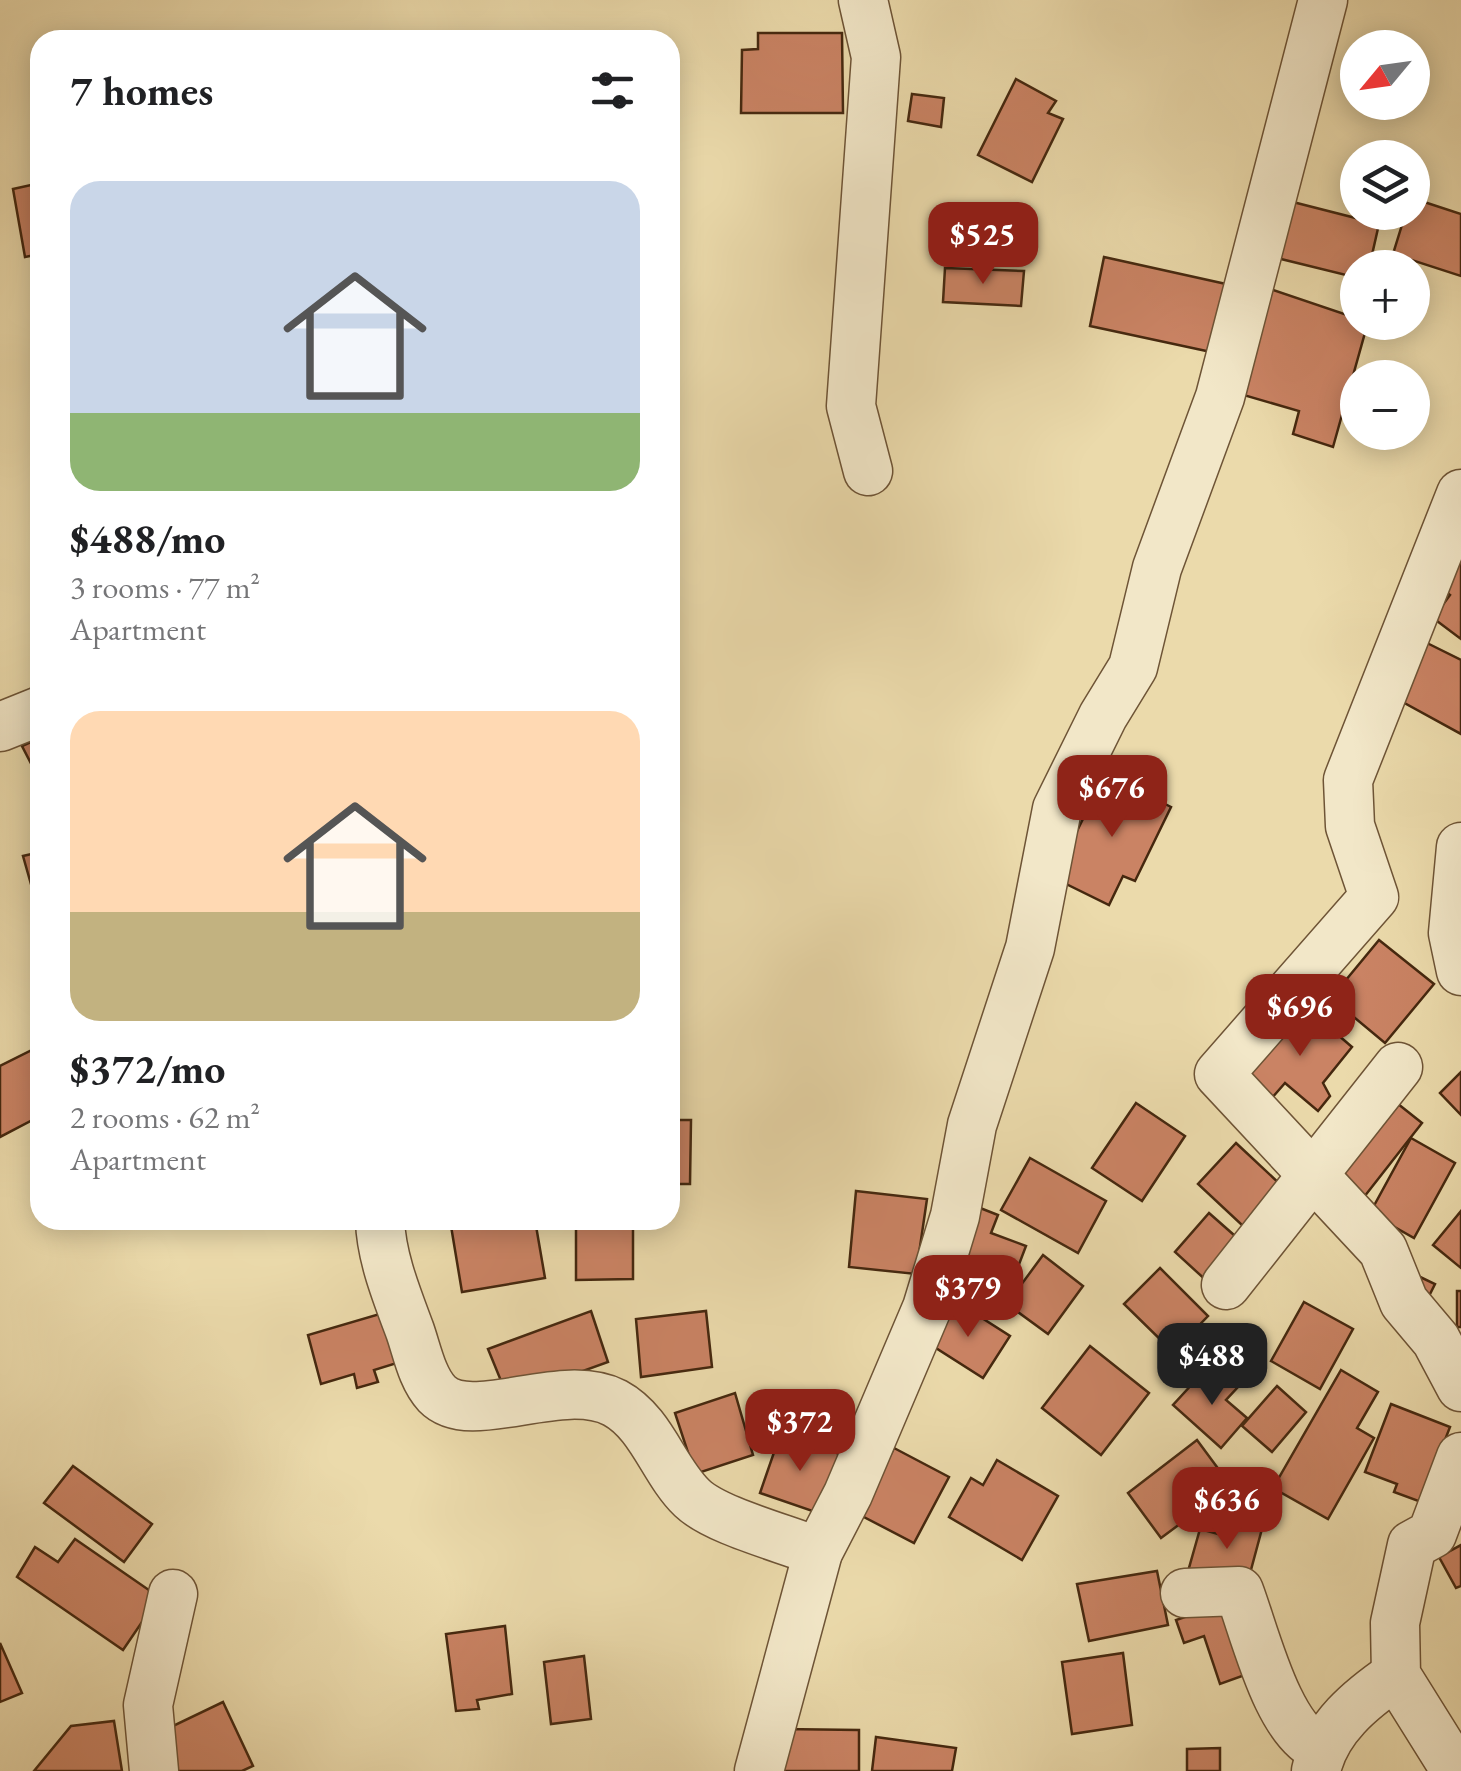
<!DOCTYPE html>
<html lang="en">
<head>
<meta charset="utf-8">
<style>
	body { margin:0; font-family:"EB Garamond",serif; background:#f6f6f6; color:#202124; height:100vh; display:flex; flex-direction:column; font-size:38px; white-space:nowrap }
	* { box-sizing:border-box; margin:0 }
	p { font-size:32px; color:#757577 }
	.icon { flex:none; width:55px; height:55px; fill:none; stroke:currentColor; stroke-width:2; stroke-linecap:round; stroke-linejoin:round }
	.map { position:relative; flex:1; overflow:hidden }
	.sheet { position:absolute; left:30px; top:30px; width:650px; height:1200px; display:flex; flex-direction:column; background:#fff; border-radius:30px; box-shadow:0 5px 25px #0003 }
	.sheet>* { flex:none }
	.needle { width:65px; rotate:241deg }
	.tools { position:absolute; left:1340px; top:30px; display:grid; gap:20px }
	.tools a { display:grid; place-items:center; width:90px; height:90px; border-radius:50%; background:#fff; box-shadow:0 5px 25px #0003; font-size:50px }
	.price { position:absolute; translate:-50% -85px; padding:0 22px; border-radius:20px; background:#8f2418; color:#fff; font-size:32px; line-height:65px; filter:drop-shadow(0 2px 5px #0008) }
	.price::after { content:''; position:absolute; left:50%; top:60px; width:30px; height:22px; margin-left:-15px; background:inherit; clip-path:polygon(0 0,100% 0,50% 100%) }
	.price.selected { background:#222; color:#fff }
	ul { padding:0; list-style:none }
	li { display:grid; align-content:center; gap:20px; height:530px; padding:0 40px }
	li span { display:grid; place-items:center; height:310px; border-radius:30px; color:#555 }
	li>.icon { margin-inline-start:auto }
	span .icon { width:180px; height:180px; fill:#fffc; stroke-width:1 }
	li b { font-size:42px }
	h2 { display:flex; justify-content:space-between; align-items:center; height:120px; padding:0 40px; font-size:42px }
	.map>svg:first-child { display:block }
	.building { fill:#ca8364; stroke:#45280f; stroke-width:2.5 }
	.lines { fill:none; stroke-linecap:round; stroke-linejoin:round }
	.minor-casing { stroke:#6e5436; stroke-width:51 }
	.minor { stroke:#f2e7c8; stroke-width:48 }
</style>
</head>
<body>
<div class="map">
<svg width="1461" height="1771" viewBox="0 0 1461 1771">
	<rect width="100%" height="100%" fill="#ebdaab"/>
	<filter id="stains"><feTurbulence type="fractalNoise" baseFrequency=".002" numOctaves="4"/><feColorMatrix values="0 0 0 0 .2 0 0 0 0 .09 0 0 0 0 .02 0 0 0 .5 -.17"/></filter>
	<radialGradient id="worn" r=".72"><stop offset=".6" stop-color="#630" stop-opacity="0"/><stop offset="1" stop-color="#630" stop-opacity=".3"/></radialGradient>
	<g class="building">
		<path d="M758 33H842L843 113H741L742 50 758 49Z"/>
		<path d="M1016 79 1056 101 1048 113 1063 119 1032 182 978 155Z"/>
		<path d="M912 94 944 98 941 127 908 121Z"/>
		<path d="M40 183V254L25 257 13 189Z"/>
		<path d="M1412 198 1461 214V276L1393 254 1406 212H1412Z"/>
		<path d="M1289 201 1379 224 1369 268H1358V278L1277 258Z"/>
		<path d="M1104 257 1226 284 1211 352 1090 326Z"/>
		<path d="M945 268 1024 271 1021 306 943 302Z"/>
		<path d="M1270 289 1368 322 1333 447 1293 434 1299 411 1240 394Z"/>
		<path d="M1461 551V639L1433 618 1450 595 1436 584Z"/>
		<path d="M1427 643 1461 660V734L1399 700Z"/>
		<path d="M40 738V781L22 746Z"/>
		<path d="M1105 774 1171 807 1135 881 1123 876 1109 905 1054 878Z"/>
		<path d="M40 852V908L38 909 23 856Z"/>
		<path d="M1379 940 1434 984 1385 1043 1331 998Z"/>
		<path d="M1302 1004 1352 1047 1323 1083 1330 1096 1318 1111 1285 1083 1271 1099 1243 1074Z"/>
		<path d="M34 1049 40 1061V1116L0 1137V1066Z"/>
		<path d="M1461 1072V1115L1440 1093Z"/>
		<path d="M1383 1092 1422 1123 1364 1197 1325 1166Z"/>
		<path d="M1136 1103 1185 1136 1142 1201 1092 1168Z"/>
		<path d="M670 1120H691L690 1184H670Z"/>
		<path d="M1411 1138 1455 1163 1414 1238 1370 1213Z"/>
		<path d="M1236 1143 1281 1185 1243 1226 1198 1184Z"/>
		<path d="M1030 1158 1106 1201 1078 1253 1001 1210Z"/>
		<path d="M856 1191 927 1199 916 1274 849 1267Z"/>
		<path d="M970 1204 998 1215 991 1233 1026 1246 1005 1301 942 1276Z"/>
		<path d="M1461 1211V1268L1433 1245Z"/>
		<path d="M1209 1213 1243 1243 1209 1283 1175 1252Z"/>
		<path d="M489 1220H535L545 1278 462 1292 451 1226Z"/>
		<path d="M576 1220H633V1279L576 1280Z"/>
		<path d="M1043 1255 1083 1286 1048 1334 1007 1304Z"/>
		<path d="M1160 1268 1208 1316 1173 1352 1124 1304Z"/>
		<path d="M1416 1275 1435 1284 1427 1300Z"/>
		<rect x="1457" y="1291" width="4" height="36"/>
		<path d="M1304 1302 1353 1329 1320 1389 1271 1361Z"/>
		<path d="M960 1304 1010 1336 983 1378 925 1341 943 1313 951 1318Z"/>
		<path d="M591 1311 608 1362 508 1398 488 1349Z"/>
		<path d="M706 1311 712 1367 641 1377 636 1319Z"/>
		<path d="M383 1313 397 1363 374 1370 378 1382 357 1388 354 1374 321 1384 308 1335Z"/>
		<path d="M1090 1346 1149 1393 1101 1455 1042 1408Z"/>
		<path d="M1216 1369 1237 1388 1226 1400 1247 1418 1221 1448 1173 1405 1195 1381 1200 1386Z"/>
		<path d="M1341 1370 1378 1392 1357 1428 1374 1438 1328 1519 1273 1488Z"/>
		<path d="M1277 1386 1306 1412 1272 1452 1242 1426Z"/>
		<path d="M735 1393 753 1455 695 1474 675 1413Z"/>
		<path d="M1391 1404 1450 1427 1421 1502 1394 1492 1397 1484 1365 1472Z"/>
		<path d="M780 1435 840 1454 821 1514 760 1493Z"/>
		<path d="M1197 1440 1231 1486 1161 1538 1128 1493Z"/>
		<path d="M894 1448 949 1477 914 1543 860 1515Z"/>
		<path d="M997 1460 1058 1496 1022 1560 949 1517 971 1478 983 1485Z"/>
		<path d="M73 1466 152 1524 124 1562 44 1503Z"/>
		<path d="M1235 1517 1263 1525 1248 1581 1187 1575 1200 1529 1229 1537Z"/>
		<path d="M75 1539 159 1597 123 1650 17 1577 35 1547 58 1562Z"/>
		<path d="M1461 1545V1586L1456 1588 1439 1557Z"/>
		<path d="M1157 1571 1168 1625 1089 1641 1077 1584Z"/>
		<path d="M1232 1601 1256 1671 1220 1684 1204 1636 1184 1643 1176 1620Z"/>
		<path d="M505 1626 512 1694 477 1700 479 1709 456 1711 446 1634Z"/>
		<path d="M0 1643 22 1693 0 1702Z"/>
		<path d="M1123 1653 1132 1725 1072 1734 1062 1662Z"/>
		<path d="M584 1656 591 1719 551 1724 544 1662Z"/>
		<path d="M223 1702 253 1766 242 1771H171L154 1735Z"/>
		<path d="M114 1721 122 1771H34L71 1726Z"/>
		<path d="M781 1729 859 1730V1771H780Z"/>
		<path d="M876 1737 956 1748 952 1771H872Z"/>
		<path d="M1220 1748V1771H1187V1749Z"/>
	</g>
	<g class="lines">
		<defs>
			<g id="minor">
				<path d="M863 0 876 57 851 406 868 471"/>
				<path d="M1461 494 1348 780 1350 826 1374 897 1219 1074 1383 1250 1404 1302 1436 1340 1461 1387"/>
				<path d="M0 727 40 711"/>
				<path d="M1461 847 1453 933 1461 971"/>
				<path d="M380 1220C381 1257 397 1296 410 1331 417 1351 422 1378 437 1394 471 1429 561 1375 615 1403 652 1423 663 1470 692 1498 716 1521 784 1538 818 1552"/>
				<path d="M1226 1285 1398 1067"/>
				<path d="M1185 1593 1239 1591C1255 1633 1278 1733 1321 1748"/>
				<path d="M154 1771 148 1705 173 1594"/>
				<path d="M759 1771 818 1552 848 1494 927 1308 955 1216 972 1125 1030 948 1057 809 1103 716 1133 667 1157 568 1220 397 1323 0"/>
				<path d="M1316 1771C1325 1728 1361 1699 1396 1675"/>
				<path d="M1456 1771 1396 1675 1395 1623 1412 1545 1432 1534 1461 1457"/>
			</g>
		</defs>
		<use href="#minor" class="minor-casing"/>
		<use href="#minor" class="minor"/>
	</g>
	<rect width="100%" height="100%" filter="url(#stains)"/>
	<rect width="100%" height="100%" fill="url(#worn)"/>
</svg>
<div class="tools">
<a><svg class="needle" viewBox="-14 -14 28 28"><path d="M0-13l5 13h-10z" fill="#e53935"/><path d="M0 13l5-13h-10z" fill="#757577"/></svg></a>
<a><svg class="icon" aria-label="layers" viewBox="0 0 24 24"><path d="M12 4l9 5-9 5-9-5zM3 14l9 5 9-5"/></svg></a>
<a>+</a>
<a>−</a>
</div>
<b class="price" style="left:983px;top:287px">$525</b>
<b class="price" style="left:1112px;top:840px">$676</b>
<b class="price" style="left:1300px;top:1059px">$696</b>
<b class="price" style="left:968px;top:1340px">$379</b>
<b class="price selected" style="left:1212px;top:1408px">$488</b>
<b class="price" style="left:800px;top:1474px">$372</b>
<b class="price" style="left:1227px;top:1552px">$636</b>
<section class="sheet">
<h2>7 homes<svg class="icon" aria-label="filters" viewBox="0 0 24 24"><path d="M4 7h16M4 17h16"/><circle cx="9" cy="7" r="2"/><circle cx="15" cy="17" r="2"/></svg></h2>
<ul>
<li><span style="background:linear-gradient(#c9d6e8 75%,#8fb573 0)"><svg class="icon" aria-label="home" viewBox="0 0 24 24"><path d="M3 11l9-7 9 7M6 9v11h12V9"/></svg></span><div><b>$488/mo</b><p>3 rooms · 77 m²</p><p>Apartment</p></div></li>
<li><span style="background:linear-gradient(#ffd9b3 65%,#c2b280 0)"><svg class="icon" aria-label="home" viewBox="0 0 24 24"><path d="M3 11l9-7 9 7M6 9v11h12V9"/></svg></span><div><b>$372/mo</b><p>2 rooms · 62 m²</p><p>Apartment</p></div></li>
</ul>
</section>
</div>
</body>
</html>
